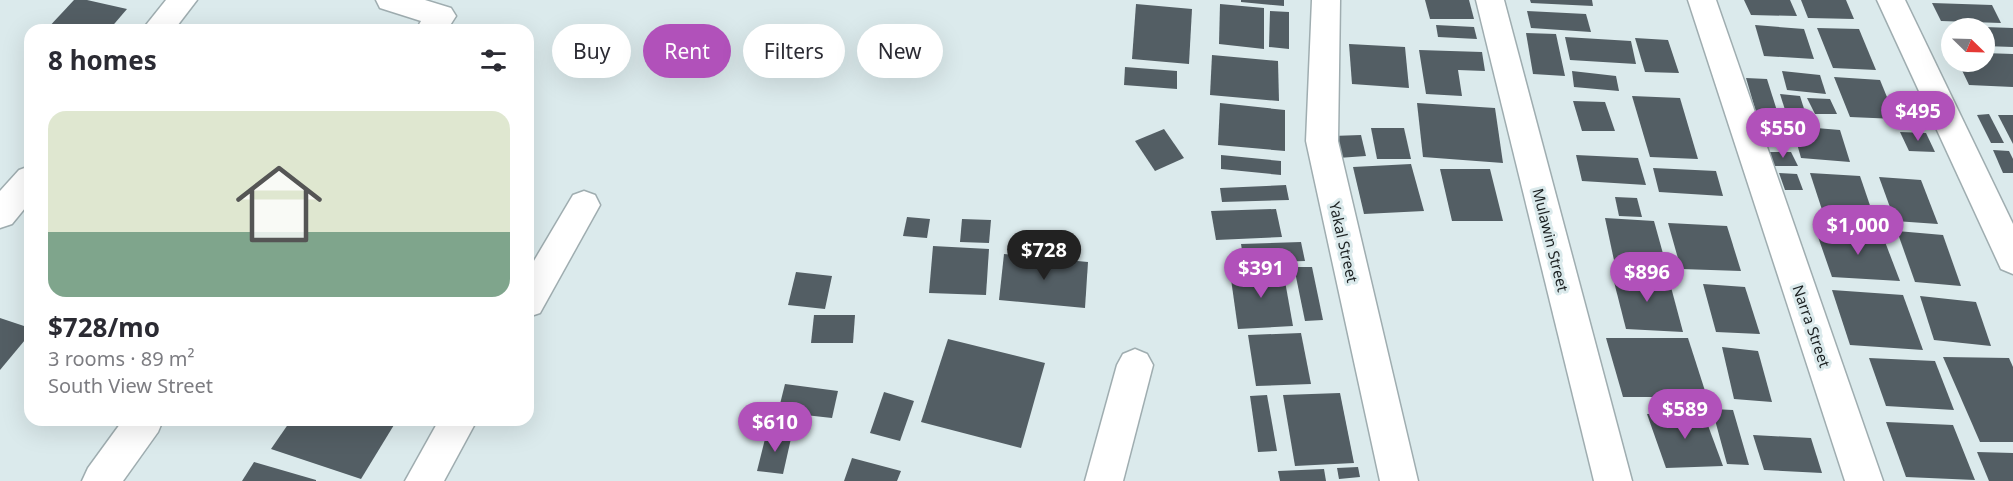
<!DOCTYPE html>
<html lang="en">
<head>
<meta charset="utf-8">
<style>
	body { margin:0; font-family:"Noto Sans",sans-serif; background:#f7f7f7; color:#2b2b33; height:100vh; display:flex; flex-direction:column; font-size:22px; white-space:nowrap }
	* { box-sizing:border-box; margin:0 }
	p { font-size:20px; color:#7c7c81 }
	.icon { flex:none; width:33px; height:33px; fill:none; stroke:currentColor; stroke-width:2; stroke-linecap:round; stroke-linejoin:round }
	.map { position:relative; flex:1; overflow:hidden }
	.drawer { position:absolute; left:24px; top:24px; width:510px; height:402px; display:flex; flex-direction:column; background:#fff; border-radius:18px; box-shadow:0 6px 24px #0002 }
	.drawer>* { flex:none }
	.banner { position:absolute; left:552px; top:24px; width:570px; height:54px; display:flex; gap:12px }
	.needle { width:39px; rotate:113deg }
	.fabs { position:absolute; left:1941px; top:18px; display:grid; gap:12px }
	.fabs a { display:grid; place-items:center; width:54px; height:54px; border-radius:50%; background:#fff; box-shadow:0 6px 24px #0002; font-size:30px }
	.price { position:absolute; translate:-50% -51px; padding:0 14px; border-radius:21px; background:#b151ba; color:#fff; font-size:20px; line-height:39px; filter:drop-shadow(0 2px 3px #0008) }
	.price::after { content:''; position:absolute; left:50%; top:36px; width:18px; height:14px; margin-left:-9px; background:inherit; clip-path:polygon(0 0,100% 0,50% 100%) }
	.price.selected { background:#222; color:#fff }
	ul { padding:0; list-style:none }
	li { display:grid; align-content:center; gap:12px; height:318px; padding:0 24px }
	li span { display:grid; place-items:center; height:186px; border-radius:18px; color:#555 }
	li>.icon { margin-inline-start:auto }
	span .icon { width:108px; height:108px; fill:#fffc; stroke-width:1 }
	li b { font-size:26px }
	h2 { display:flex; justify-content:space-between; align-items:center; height:72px; padding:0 24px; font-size:26px }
	.pill { padding:0 21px; border-radius:27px; background:#fff; box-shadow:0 6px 24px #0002; font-size:21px; line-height:54px }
	.pill.selected { background:#b151ba; color:#fff }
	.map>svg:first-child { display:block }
	.building { fill:#535e64 }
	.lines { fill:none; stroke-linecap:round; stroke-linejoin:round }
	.street-casing { stroke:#9fadb0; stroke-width:3 }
	.street { fill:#fff; fill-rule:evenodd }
	.labels { text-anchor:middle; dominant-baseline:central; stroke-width:6; stroke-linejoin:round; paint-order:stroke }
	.street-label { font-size:15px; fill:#1b2021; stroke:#dbeaec }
</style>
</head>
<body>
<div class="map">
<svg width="2013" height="481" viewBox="0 0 2013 481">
	<rect width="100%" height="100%" fill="#dbeaec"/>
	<g class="building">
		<path d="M74 0H87L127 9 109 30H46Z"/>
		<path d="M1241 0H1284V6L1241 2Z"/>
		<path d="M1425 0H1469L1474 19H1430Z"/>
		<path d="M1530 0H1592L1593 6 1531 3Z"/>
		<path d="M1744 0H1790L1797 16 1751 15Z"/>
		<path d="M1801 0H1846L1854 19 1808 18Z"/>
		<path d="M1932 3 1992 5 2001 23 1941 21Z"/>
		<path d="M1136 4 1192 9 1189 64 1132 59Z"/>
		<path d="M1220 4 1264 8V49L1219 44Z"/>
		<path d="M1270 11 1289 12V49L1269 47Z"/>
		<path d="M1527 11 1586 14 1591 32 1531 28Z"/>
		<path d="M1436 25 1474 27 1477 39 1438 37Z"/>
		<path d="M1755 25 1804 29 1814 59 1764 56Z"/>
		<path d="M1984 27 2013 28V47L1984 46Z"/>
		<path d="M1817 28 1859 29 1876 70 1833 68Z"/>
		<path d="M1526 33 1556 34 1565 76 1533 74Z"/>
		<path d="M1565 37 1631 41 1636 64 1570 60Z"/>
		<path d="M1635 38 1668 40 1679 73 1645 72Z"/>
		<path d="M1349 44 1405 47 1409 88 1352 84Z"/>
		<path d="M1419 50 1482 52 1485 71 1458 70 1462 96 1426 94Z"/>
		<path d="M1984 53 2013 54V87L1969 85 1958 62H1984Z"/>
		<path d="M1212 55 1278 61 1279 101 1210 95Z"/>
		<path d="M1125 67 1177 71V89L1124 85Z"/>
		<path d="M1572 71 1616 76 1619 91 1574 87Z"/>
		<path d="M1782 71 1820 75 1826 94 1787 90Z"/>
		<path d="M1834 77 1880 80 1896 119 1850 117Z"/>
		<path d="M1746 78 1767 79 1778 114 1756 112Z"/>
		<path d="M1780 94 1800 96 1806 115 1786 113Z"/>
		<path d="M1632 96 1680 98 1698 159 1650 157Z"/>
		<path d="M1807 98 1830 99 1837 114H1815Z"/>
		<path d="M1573 101 1605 102 1615 131H1582Z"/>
		<path d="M1220 103 1285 110V151L1218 145Z"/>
		<path d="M1417 103 1495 108 1503 163 1423 157Z"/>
		<path d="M1989 114 2004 143H1991L1977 115Z"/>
		<path d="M1998 115H2013V144Z"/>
		<path d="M1762 120H1785L1795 146H1772Z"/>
		<path d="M1792 126 1840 130 1850 162 1801 158Z"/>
		<path d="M1371 128H1404L1411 159H1377Z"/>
		<path d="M1164 129 1184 158 1155 171 1135 141Z"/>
		<path d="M1900 132 1926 133 1935 152 1909 151Z"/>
		<path d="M1361 135 1366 156 1338 158 1332 136Z"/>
		<path d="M1993 150 2009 151 2013 159V173H2003Z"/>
		<path d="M1769 152H1791L1798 166H1774Z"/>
		<path d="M1221 155 1281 161V175L1221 169Z"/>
		<path d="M1576 155 1638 158 1646 185 1582 181Z"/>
		<path d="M1411 164 1424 211 1364 214 1353 167Z"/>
		<path d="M1653 168 1716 171 1723 196 1659 192Z"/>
		<path d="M1440 169H1490L1503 221H1452Z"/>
		<path d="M1779 173 1797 174 1803 190H1785Z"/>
		<path d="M1810 173 1860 176 1877 226 1826 222Z"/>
		<path d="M1879 177 1921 180 1938 224 1895 221Z"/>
		<path d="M1286 185 1289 200 1222 202 1220 188Z"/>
		<path d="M1615 197 1637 198 1642 217 1619 216Z"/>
		<path d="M1276 209 1282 237 1216 240 1211 211Z"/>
		<path d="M907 217 930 219 927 238 903 236Z"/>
		<path d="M1605 218 1654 221 1667 268 1615 265Z"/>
		<path d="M962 219 991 220 989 243 960 242Z"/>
		<path d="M1668 223 1727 226 1741 271 1681 269Z"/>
		<path d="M1816 231 1882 234 1900 281 1832 277Z"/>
		<path d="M1897 231 1943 235 1961 286 1915 282Z"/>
		<path d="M1301 242 1305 261 1244 263 1241 244Z"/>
		<path d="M933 246 989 249 986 295 929 293Z"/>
		<path d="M1004 254 1088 262 1085 308 999 300Z"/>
		<path d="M1294 267H1312L1323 320 1305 321Z"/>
		<path d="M1283 270 1293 326 1238 329 1230 272Z"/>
		<path d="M796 272 832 276 825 309 788 305Z"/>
		<path d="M1612 274 1668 276 1683 332 1626 329Z"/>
		<path d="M1703 284 1745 287 1760 334 1716 332Z"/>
		<path d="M1832 290 1903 295 1923 350 1850 345Z"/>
		<path d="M1920 296 1976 302 1991 346 1934 340Z"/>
		<path d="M814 315H855L853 343H811Z"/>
		<path d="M0 318 30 328V334L0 370Z"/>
		<path d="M1301 333 1311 384 1256 386 1248 335Z"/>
		<path d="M1606 338H1688L1707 397H1623Z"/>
		<path d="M948 339 1045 363 1021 448 921 422Z"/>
		<path d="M1722 347 1758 351 1772 402 1734 399Z"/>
		<path d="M1943 357 2009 358 2013 367V442H1980Z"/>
		<path d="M1869 358 1935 361 1954 410 1886 406Z"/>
		<path d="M785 384 838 391 832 418 778 412Z"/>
		<path d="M884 392 914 401 900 441 870 433Z"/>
		<path d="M1340 393 1354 463 1295 466 1283 395Z"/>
		<path d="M1267 395 1277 451 1258 452 1250 396Z"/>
		<path d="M1712 409 1733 410 1749 465 1727 464Z"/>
		<path d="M1703 412 1723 466 1666 468 1647 414Z"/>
		<path d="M291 420H397L361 479 271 449Z"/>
		<path d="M1886 422 1953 425 1975 480 1906 477Z"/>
		<path d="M767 431 792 434 783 474 757 471Z"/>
		<path d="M1753 435 1811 438 1822 473 1764 470Z"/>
		<path d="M1977 452 2013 453V481H1989Z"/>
		<path d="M852 458 901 471 897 481H844Z"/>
		<path d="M254 462 316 480V481H242Z"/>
		<path d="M1358 467 1360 477 1339 479 1337 468Z"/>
		<path d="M1324 469 1326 481H1280L1278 471Z"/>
	</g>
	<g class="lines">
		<defs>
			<g id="street">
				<path d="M166 0H197L174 30H142Z"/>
				<path d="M376 0H425L451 8 456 16 447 30H416L421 21 380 8Z"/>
				<path d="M1312 0H1340L1338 141 1418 481H1380L1306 141Z"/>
				<path d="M1476 0H1504L1632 481H1594Z"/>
				<path d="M1688 0H1716L1883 481H1845Z"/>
				<path d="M1877 0H1905L2013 224V274L2001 269Z"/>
				<path d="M30 166V202L12 224 0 228V191L19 170Z"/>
				<path d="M584 191 595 195 600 205 540 313 528 317V271L573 195Z"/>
				<path d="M1135 349 1147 354 1153 365 1123 481H1085L1117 365 1123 354Z"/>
				<path d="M123 420H163L158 432 123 481H82L88 468Z"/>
				<path d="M439 420H477L444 481H405Z"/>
			</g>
		</defs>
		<use href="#street" class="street-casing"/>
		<use href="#street" class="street"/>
	</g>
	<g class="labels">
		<g class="street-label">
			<text transform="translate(1551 240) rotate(76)">Mulawin Street</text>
			<text transform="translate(1344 242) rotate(77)">Yakal Street</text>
			<text transform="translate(1812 326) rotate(71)">Narra Street</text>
		</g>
	</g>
</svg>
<div class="fabs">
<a><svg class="needle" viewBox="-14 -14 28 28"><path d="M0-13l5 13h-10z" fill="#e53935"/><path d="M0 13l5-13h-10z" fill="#7c7c81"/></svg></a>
</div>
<b class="price" style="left:1918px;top:142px">$495</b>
<b class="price" style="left:1783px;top:159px">$550</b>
<b class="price" style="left:1858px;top:256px">$1,000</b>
<b class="price selected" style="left:1044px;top:281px">$728</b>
<b class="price" style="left:1261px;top:299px">$391</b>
<b class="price" style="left:1647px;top:303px">$896</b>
<b class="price" style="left:1685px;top:440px">$589</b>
<b class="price" style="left:775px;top:453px">$610</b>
<div class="banner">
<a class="pill">Buy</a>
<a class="pill selected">Rent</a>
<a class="pill">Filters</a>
<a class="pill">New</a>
</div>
<section class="drawer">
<h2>8 homes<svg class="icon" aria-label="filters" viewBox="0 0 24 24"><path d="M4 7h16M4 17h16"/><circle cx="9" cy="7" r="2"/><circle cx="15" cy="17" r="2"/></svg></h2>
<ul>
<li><span style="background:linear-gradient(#dfe7d0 65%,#7fa58c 0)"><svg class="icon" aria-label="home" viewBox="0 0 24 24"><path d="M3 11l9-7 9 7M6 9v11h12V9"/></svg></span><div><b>$728/mo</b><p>3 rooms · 89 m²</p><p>South View Street</p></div></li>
</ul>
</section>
</div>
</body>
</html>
